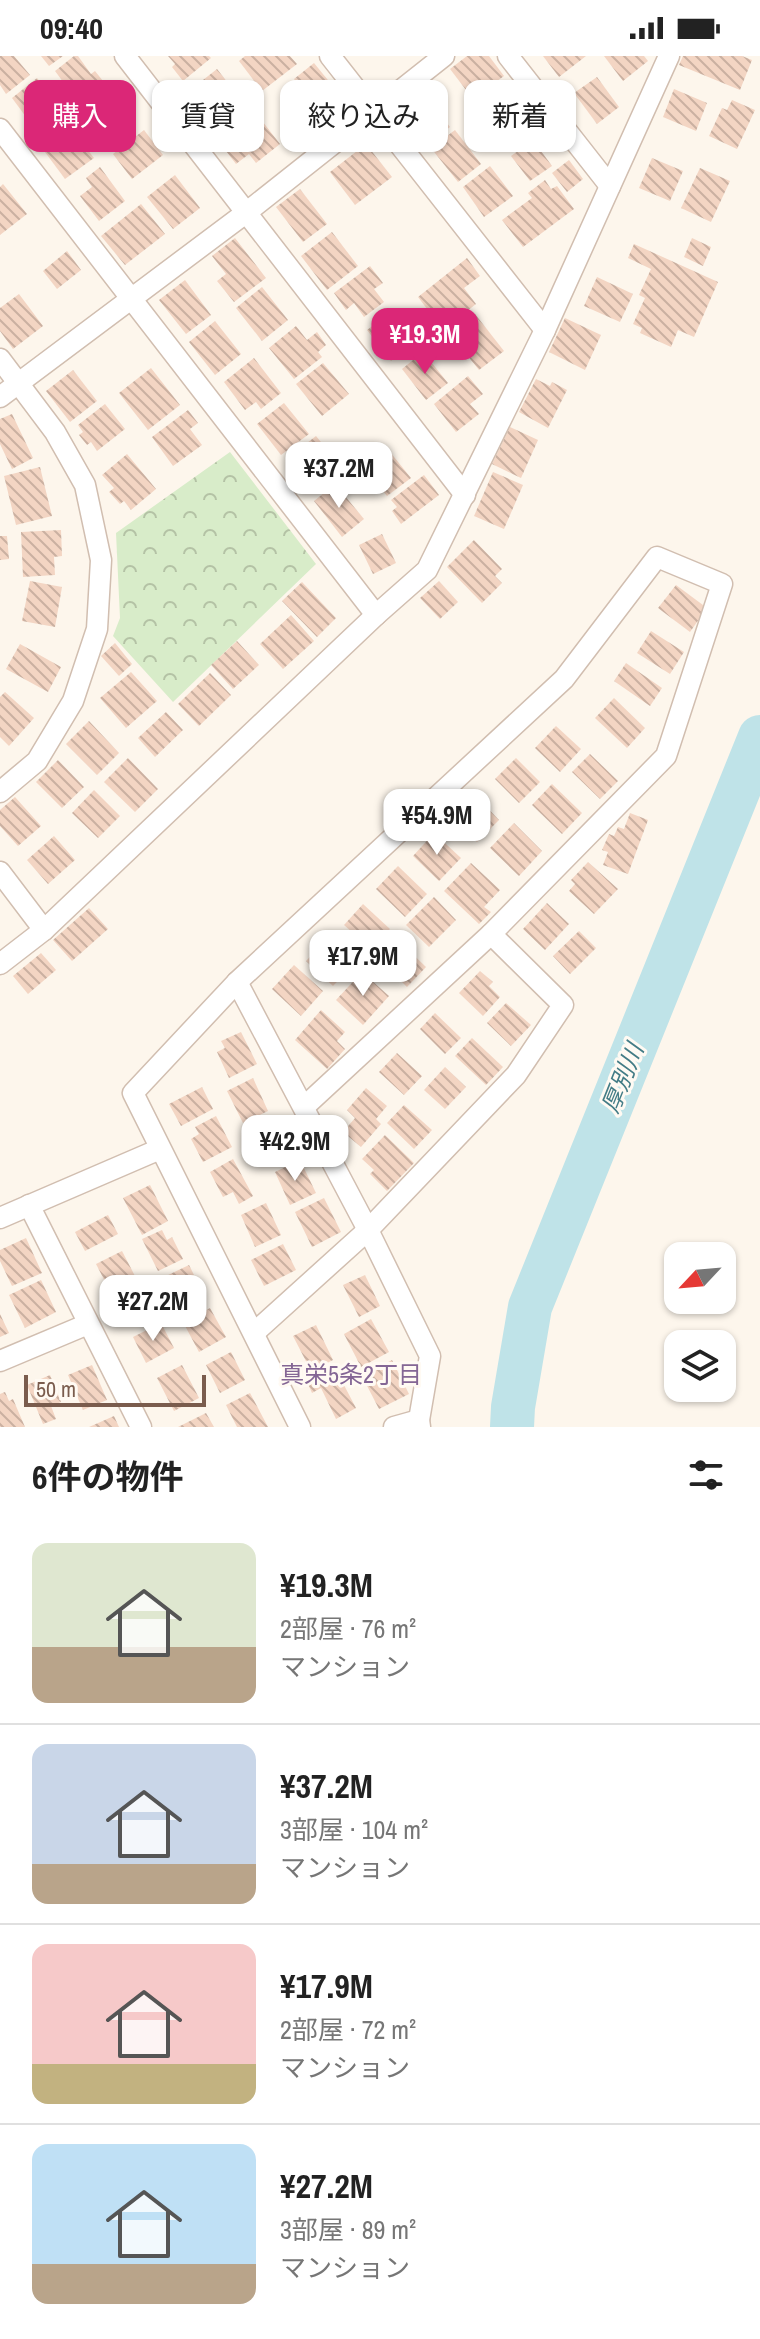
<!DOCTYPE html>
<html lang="ja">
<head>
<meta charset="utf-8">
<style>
	body { margin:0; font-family:"Archivo Narrow","Noto Sans JP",sans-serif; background:#f6f6f6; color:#222; height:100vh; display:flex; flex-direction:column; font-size:30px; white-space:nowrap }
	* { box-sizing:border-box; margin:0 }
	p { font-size:26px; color:#767676 }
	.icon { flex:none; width:44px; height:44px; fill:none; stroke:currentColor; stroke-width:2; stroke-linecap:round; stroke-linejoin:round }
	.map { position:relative; height:1371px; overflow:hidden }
	.details { display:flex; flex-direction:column; background:#fff; flex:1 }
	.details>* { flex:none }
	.banner { position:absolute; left:24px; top:24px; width:712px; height:72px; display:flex; gap:16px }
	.needle { width:52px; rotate:244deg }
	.controls { position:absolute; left:664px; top:1186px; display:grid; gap:16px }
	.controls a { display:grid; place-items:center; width:72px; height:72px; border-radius:16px; background:#fff; box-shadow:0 2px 6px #0004; font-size:40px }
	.scale { position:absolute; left:24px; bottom:20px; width:182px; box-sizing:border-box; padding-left:8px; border:4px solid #7a5c4d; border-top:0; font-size:22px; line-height:28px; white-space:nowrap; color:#7a5c4d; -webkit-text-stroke:6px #fffaf3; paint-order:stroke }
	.price { position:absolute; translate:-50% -68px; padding:0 18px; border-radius:16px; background:#fff; color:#222; font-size:26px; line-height:52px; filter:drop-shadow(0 2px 4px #0008) }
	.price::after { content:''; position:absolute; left:50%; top:48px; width:24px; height:18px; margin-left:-12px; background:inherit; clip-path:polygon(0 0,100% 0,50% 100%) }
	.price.active { background:#db2777; color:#fff }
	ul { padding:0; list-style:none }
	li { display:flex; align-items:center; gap:24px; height:200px; padding:0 32px }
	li+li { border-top:2px solid #e0e0e0 }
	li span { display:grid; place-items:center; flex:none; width:224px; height:160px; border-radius:16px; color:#555 }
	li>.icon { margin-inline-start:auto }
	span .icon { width:96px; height:96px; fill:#fffc; stroke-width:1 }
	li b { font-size:34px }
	h2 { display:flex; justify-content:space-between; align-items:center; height:96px; padding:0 32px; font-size:34px }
	.pill { padding:0 28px; border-radius:16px; background:#fff; box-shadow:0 2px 6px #0004; font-size:28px; line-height:72px }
	.pill.active { background:#db2777; color:#fff }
	.status { display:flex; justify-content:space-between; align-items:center; height:56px; padding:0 40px; background:#fff; direction:ltr }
	.status svg { height:22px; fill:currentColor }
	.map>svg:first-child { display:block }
	.park { fill:url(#park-crowns) }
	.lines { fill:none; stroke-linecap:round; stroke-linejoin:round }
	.river { stroke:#bfe3e8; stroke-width:44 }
	.building { fill:url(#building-back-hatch) }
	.street-casing { stroke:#d1beb0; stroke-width:23 }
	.street { stroke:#fff; stroke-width:20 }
	.labels { text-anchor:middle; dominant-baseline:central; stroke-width:6; stroke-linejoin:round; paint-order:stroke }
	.water-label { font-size:24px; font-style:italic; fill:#437c86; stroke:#fffaf3 }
	.neighbourhood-label { font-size:24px; fill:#846695; stroke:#fffaf3 }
</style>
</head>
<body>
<div class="status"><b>09:40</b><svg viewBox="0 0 49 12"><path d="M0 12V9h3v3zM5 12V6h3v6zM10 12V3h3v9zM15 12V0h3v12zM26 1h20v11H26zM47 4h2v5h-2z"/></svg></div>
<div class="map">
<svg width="760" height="1371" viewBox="0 0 760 1371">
	<defs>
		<pattern id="park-crowns" width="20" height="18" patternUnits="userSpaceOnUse" patternTransform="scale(2)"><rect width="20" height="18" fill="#d8ecc9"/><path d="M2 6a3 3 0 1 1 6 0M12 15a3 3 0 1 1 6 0" fill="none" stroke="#b4c2a5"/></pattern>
		<pattern id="building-back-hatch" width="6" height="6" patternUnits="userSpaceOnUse" patternTransform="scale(2)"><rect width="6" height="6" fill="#f3d5c3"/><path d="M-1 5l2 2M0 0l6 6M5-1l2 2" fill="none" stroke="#cab0a1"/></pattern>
	</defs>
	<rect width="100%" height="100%" fill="#fdf6ec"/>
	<path class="park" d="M230 396 316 508 173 646 113 580 120 562 116 477Z"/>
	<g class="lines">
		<path class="river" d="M512 1371 513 1351 530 1251 760 681"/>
	</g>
	<g class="building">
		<path d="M0 0H14L30 19 6 38 0 29Z"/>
		<path d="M41 0H63L49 10Z"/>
		<path d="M74 0H78L91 18 95 15 107 30 81 50 55 15Z"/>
		<path d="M168 0H209L211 2 183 25 172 11 175 8Z"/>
		<path d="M245 0H290L297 8 262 35 239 5Z"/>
		<path d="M467 0H489L504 20 473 43 450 13Z"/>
		<path d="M543 0H586L559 21Z"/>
		<path d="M604 0H644L648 5 623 25Z"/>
		<path d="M683 0H742L752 4 740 34 679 9Z"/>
		<path d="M314 7 336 34 315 50 294 23Z"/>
		<path d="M217 13 239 41 211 63 189 35Z"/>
		<path d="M597 21 619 51 597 68 574 37Z"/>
		<path d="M37 22 60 53 35 73 12 42Z"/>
		<path d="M420 33 450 71 428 88 398 50Z"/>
		<path d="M674 33 707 47 696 75 663 61Z"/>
		<path d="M500 35 524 65 496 88 472 58Z"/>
		<path d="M109 39 132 70 108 89 85 58Z"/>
		<path d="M732 44 755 54 737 93 709 80 722 52 727 54Z"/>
		<path d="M252 52 280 88 256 107 249 98 236 108 215 81Z"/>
		<path d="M67 67 94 102 65 123 39 88Z"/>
		<path d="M144 74 163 99 132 123 113 98Z"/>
		<path d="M455 74 481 108 458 126 431 92Z"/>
		<path d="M533 84 552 110 530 125 511 100Z"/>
		<path d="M366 88 392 121 355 149 330 116Z"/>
		<path d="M652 102 683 115 670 145 639 132Z"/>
		<path d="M569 104 583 123 567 136 552 117Z"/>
		<path d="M490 110 513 140 484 161 463 131Z"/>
		<path d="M100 111 125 145 99 165 80 140 92 131 86 122Z"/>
		<path d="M700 112 730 125 711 166 681 152Z"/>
		<path d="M175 119 200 152 173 173 147 141Z"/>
		<path d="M545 124 551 133 557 130 574 153 523 191 502 164 532 142 528 137Z"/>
		<path d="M3 128 27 158 0 179V131Z"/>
		<path d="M300 133 327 168 303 186 276 151Z"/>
		<path d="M141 148 165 178 125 209 101 180Z"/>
		<path d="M332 176 358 210 327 234 301 200Z"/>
		<path d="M235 182 266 222 234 246 217 225 226 218 212 200Z"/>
		<path d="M692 182 711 191 703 210 684 201Z"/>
		<path d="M634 188 718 226 694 281 678 274 671 291 640 277 642 272 633 268 645 242 639 239 651 213 628 202Z"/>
		<path d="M67 195 81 214 57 233 43 215Z"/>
		<path d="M467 202 480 220 464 232 476 248 443 274 418 241Z"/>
		<path d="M370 210 383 227 374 233 384 246 364 261 354 247 346 254 334 237Z"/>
		<path d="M597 221 633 238 620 266 584 250Z"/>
		<path d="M185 224 211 259 186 278 159 244Z"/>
		<path d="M262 231 288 264 262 285 236 252Z"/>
		<path d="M19 238 43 270 13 293 0 275V252Z"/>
		<path d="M389 258 412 288 391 305 367 274Z"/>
		<path d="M475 258 504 295 479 314 450 278Z"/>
		<path d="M565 262 601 279 585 314 549 296Z"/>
		<path d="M215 265 241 298 215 319 189 286Z"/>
		<path d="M296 270 307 284 317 276 326 289 318 296 322 301 294 323 269 292Z"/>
		<path d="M423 296 448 327 426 344 402 313Z"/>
		<path d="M254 302 281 337 261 353 256 346 245 354 224 326Z"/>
		<path d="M323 307 349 338 322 360 296 328Z"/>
		<path d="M151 312 180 349 148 374 119 337Z"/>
		<path d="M73 314 97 345 70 366 46 335Z"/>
		<path d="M468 320 483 338 470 348 479 358 456 376 434 348Z"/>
		<path d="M536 323 550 330 552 326 567 334 548 372 519 356Z"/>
		<path d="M284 347 309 378 281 399 257 368Z"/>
		<path d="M105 348 125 373 97 395 91 386 87 389 79 379 83 376 78 369Z"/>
		<path d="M188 354 198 367 190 373 202 389 173 410 152 381Z"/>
		<path d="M12 358 33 402 12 413 0 388V363Z"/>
		<path d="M510 371 538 384 521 422 492 408Z"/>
		<path d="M316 380 334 402 300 429 287 412 293 407 289 401Z"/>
		<path d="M386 391 411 422 387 440 363 410Z"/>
		<path d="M127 398 156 433 131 454 124 445 120 448 109 436 114 432 102 419Z"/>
		<path d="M40 411 52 460 16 469 4 420Z"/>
		<path d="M493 416 523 429 504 473 474 460Z"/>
		<path d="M424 419 439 439 401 468 392 455 397 451 391 444Z"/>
		<path d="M335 428 364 463 342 481 314 445Z"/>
		<path d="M61 474 62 500 54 501 55 519 23 521 21 476Z"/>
		<path d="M382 478 396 507 373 518 359 489Z"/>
		<path d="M0 480H7L9 503 0 504Z"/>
		<path d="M474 484 502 513 495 520 502 527 482 547 447 511Z"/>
		<path d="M30 525 62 531 55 571 22 565Z"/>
		<path d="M439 525 458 546 440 563 420 542Z"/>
		<path d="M302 526 336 562 317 581 282 545Z"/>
		<path d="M676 529 707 552 690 576 658 552Z"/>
		<path d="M291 559 314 585 283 613 260 588Z"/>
		<path d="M651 575 684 596 670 618 637 597Z"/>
		<path d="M237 585 259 609 233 633 211 609Z"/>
		<path d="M115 587 132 608 119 620 101 600Z"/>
		<path d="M20 588 61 611 48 636 6 613Z"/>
		<path d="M626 607 662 632 650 650 614 625Z"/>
		<path d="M131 616 157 645 126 672 100 642Z"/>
		<path d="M210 617 231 639 199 670 178 648Z"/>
		<path d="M5 636 34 662 9 690 0 681V641Z"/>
		<path d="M614 642 645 672 627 692 595 662Z"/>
		<path d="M166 656 183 674 155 701 138 682Z"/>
		<path d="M89 665 119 697 97 719 66 688Z"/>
		<path d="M556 670 581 693 560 716 535 692Z"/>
		<path d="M590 698 618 725 600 743 572 716Z"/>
		<path d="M128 702 158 733 135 756 104 726Z"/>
		<path d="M516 702 540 726 519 747 495 723Z"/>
		<path d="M58 704 84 731 62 752 36 726Z"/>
		<path d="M552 728 582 757 562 778 532 749Z"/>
		<path d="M94 734 120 760 98 782 72 757Z"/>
		<path d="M473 737 499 764 477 786 450 759Z"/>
		<path d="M15 741 41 770 18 790 0 770V754Z"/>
		<path d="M630 757 648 764 628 818 603 809 608 796 602 794 609 778 614 780 618 771 624 773Z"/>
		<path d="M514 767 542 795 519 820 490 792Z"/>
		<path d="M434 777 461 802 439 825 413 800Z"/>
		<path d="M54 780 75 804 48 828 27 804Z"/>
		<path d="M588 806 618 833 594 858 569 835 575 828 571 824Z"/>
		<path d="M471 807 500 834 484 851 491 856 479 868 444 835Z"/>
		<path d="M398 810 427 838 405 861 376 833Z"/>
		<path d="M434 841 456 864 429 891 406 869Z"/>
		<path d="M547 847 569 868 545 894 523 873Z"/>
		<path d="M363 848 390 873 371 893 344 869Z"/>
		<path d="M89 852 108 873 72 905 53 884Z"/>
		<path d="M579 875 596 892 570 918 553 900Z"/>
		<path d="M395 881 426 911 407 931 376 900Z"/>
		<path d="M326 884 353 909 333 930 306 905Z"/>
		<path d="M41 897 56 914 28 938 13 920Z"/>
		<path d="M294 909 323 935 301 960 272 933Z"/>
		<path d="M480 915 493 926 489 930 500 941 483 960 459 937Z"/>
		<path d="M362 916 389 940 363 969 336 944Z"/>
		<path d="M506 947 531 969 511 990 487 967Z"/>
		<path d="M321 954 345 976 337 985 345 993 327 1013 295 984Z"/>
		<path d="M435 957 461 982 445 998 420 973Z"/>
		<path d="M241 976 257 1008 229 1022 217 996 225 992 221 985Z"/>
		<path d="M472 982 503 1011 486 1029 455 1000Z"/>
		<path d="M397 997 422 1020 404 1039 379 1016Z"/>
		<path d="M445 1011 466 1031 445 1053 424 1034Z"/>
		<path d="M253 1022 268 1055 243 1067 227 1035Z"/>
		<path d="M202 1031 213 1053 181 1070 169 1048Z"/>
		<path d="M366 1032 387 1050 376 1063 381 1068 361 1091 343 1076 355 1062 347 1054Z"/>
		<path d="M404 1049 432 1074 414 1093 387 1067Z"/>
		<path d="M216 1060 232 1091 203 1106 191 1083 199 1078 195 1071Z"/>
		<path d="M271 1060 288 1096 266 1107 248 1071Z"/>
		<path d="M385 1079 414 1107 387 1135 370 1118 374 1114 362 1103Z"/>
		<path d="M233 1103 253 1140 239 1148 233 1136 223 1141 210 1116Z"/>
		<path d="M300 1104 316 1137 290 1149 275 1116Z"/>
		<path d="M150 1129 168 1165 142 1179 123 1142Z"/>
		<path d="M324 1142 341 1176 312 1191 295 1156Z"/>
		<path d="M266 1147 281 1179 255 1191 241 1159Z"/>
		<path d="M108 1159 118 1178 85 1195 75 1176Z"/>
		<path d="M162 1174 167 1184 172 1181 183 1203 158 1215 142 1183Z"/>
		<path d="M26 1182 42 1217 12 1230 0 1205V1194Z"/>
		<path d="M283 1188 296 1214 264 1230 251 1204Z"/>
		<path d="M122 1195 136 1222 110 1235 96 1208Z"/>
		<path d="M189 1209 204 1239 178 1252 164 1221Z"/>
		<path d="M365 1219 380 1250 359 1261 343 1229Z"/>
		<path d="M41 1224 56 1256 25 1272 9 1239Z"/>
		<path d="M142 1226 157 1253 129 1268 114 1241Z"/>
		<path d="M210 1252 226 1281 199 1296 183 1266Z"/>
		<path d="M0 1258 9 1277 0 1281Z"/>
		<path d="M371 1263 389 1296 361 1311 344 1278Z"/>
		<path d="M161 1267 174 1292 146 1307 133 1281Z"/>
		<path d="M316 1269 333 1304 311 1315 293 1280Z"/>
		<path d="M231 1296 245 1324 220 1337 206 1309Z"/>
		<path d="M392 1304 409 1338 379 1353 362 1320Z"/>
		<path d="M92 1309 107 1344 83 1354 68 1319Z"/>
		<path d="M182 1309 199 1342 174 1355 157 1322Z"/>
		<path d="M335 1312 356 1352 336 1363 321 1332 312 1337 307 1326Z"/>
		<path d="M50 1319 61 1346 51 1350 56 1363 43 1368 27 1329Z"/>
		<path d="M5 1336 9 1345 13 1343 25 1371H0V1338Z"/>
		<path d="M250 1337 268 1371H237L226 1349Z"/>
		<path d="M206 1357 214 1371H178Z"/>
		<path d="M114 1360 119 1371H89Z"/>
	</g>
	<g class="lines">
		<defs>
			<g id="street">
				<path d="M125 0 465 439"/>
				<path d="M330 0 545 274"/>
				<path d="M508 0 610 130"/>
				<path d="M0 73 376 559"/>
				<path d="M0 303 55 376 85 429 101 504 97 573 73 645 37 705 0 736"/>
				<path d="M0 341 247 156 444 0"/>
				<path d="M0 816 44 874"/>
				<path d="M0 908 44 874 376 559 427 514 545 274 669 0"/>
				<path d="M237 926 368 1174 430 1300 419 1364"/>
				<path d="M29 1149 141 1371"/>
				<path d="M0 1162 160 1093"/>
				<path d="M254 1277 368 1174 516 1019 563 949 491 878"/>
				<path d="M0 1305 88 1268"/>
				<path d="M300 1371 133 1037 237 926 564 623 657 501 722 528 666 700 491 878 304 1051"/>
				<path d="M394 1371 419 1364 420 1371"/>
			</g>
		</defs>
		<use href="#street" class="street-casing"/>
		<use href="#street" class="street"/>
	</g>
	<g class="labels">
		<g class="water-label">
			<text transform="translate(622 1022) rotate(-68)">厚別川</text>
		</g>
		<g class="neighbourhood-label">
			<text x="351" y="1318">真栄5条2丁目</text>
		</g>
	</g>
</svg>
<div class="controls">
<a><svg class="needle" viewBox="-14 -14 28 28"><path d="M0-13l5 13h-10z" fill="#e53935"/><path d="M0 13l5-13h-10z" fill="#767676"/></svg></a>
<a><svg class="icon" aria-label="layers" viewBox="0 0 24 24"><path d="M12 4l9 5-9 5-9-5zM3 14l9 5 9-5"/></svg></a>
</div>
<div class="scale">50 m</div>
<b class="price active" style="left:425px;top:320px">¥19.3M</b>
<b class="price" style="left:339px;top:454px">¥37.2M</b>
<b class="price" style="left:437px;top:801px">¥54.9M</b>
<b class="price" style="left:363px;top:942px">¥17.9M</b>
<b class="price" style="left:295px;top:1127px">¥42.9M</b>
<b class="price" style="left:153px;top:1287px">¥27.2M</b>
<div class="banner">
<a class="pill active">購入</a>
<a class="pill">賃貸</a>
<a class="pill">絞り込み</a>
<a class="pill">新着</a>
</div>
</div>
<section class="details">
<h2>6件の物件<svg class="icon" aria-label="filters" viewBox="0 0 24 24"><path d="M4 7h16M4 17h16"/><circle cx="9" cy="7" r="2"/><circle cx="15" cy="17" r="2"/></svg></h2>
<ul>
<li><span style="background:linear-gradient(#dfe7d0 65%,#b9a48a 0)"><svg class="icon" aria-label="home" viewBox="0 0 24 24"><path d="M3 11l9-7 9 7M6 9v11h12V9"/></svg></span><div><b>¥19.3M</b><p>2部屋 · 76 m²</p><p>マンション</p></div></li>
<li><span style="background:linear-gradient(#c9d6e8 75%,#b9a48a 0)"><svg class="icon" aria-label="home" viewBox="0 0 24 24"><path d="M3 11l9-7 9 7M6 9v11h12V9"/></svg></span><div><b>¥37.2M</b><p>3部屋 · 104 m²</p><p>マンション</p></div></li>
<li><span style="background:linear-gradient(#f6c9c9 75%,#c2b280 0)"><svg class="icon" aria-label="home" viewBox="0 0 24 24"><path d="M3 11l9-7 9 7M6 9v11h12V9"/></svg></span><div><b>¥17.9M</b><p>2部屋 · 72 m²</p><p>マンション</p></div></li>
<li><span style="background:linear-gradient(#bfe0f5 75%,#b9a48a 0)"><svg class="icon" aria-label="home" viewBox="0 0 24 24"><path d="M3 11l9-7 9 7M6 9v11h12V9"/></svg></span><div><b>¥27.2M</b><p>3部屋 · 89 m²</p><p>マンション</p></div></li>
</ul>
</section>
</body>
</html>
